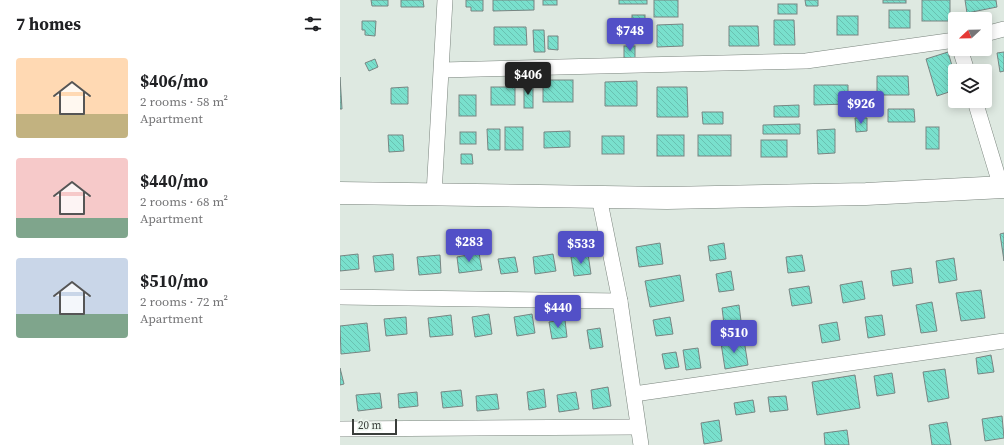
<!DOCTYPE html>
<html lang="en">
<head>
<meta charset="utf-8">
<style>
	body { margin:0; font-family:"Source Serif 4",serif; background:#f6f6f6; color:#202124; height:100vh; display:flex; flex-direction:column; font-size:15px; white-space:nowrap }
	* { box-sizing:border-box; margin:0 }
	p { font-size:13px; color:#757577 }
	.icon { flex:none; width:22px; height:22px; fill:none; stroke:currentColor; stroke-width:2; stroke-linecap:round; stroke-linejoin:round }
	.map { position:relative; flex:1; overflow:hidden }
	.panel { display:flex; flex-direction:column; background:#fff; width:340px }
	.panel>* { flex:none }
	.needle { width:26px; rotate:248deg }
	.buttons { position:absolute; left:608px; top:12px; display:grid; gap:8px }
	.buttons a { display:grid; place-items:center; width:44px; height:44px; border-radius:4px; background:#fff; box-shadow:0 2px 10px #0003; font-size:20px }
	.scale { position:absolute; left:12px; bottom:10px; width:45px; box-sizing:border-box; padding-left:4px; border:2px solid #3a3e3b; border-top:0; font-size:11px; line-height:14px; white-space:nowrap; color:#3a3e3b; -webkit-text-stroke:3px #ebf6ee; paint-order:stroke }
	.price { position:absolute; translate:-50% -34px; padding:0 9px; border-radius:4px; background:#5250c7; color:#fff; font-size:13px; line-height:26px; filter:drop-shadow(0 1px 2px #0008) }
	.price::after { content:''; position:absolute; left:50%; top:24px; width:12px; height:9px; margin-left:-6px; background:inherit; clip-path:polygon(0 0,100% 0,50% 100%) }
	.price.on { background:#222; color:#fff }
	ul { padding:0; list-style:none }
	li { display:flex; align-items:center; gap:12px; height:100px; padding:0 16px }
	li span { display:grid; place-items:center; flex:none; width:112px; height:80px; border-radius:4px; color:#555 }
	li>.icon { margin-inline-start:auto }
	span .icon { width:48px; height:48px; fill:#fffc; stroke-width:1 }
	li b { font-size:17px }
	h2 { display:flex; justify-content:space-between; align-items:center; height:48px; padding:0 16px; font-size:17px }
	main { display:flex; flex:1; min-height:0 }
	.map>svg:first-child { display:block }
	.building { fill:url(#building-back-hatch); stroke:#788582 }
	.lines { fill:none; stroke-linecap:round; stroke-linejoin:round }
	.street-casing { stroke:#7a847d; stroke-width:16 }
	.secondary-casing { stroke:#7a847d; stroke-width:23 }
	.street { stroke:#fff; stroke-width:15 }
	.secondary { stroke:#fff; stroke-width:22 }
</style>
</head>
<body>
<main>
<section class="panel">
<h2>7 homes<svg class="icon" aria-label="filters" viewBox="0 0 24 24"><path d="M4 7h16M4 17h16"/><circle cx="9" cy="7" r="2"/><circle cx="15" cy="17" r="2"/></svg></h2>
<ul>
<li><span style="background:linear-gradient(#ffd9b3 70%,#c2b280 0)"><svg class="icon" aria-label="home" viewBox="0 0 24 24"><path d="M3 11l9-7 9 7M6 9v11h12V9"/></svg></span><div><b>$406/mo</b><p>2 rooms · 58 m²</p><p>Apartment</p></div></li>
<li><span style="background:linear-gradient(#f6c9c9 75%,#7fa58c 0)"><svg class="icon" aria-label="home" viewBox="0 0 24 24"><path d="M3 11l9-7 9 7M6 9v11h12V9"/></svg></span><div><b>$440/mo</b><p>2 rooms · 68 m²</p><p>Apartment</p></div></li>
<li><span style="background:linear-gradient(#c9d6e8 70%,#7fa58c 0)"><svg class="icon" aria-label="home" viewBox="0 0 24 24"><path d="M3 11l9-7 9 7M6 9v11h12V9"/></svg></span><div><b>$510/mo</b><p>2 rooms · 72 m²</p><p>Apartment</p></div></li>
</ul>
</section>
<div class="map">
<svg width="664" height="445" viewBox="0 0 664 445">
	<defs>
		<pattern id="building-back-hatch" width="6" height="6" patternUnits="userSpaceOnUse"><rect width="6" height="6" fill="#79e0cd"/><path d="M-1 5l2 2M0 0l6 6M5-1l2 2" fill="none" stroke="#69c1b1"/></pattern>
	</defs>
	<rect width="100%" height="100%" fill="#dee9e1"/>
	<g class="building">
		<path d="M31 0H48V6H32Z"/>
		<path d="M61 0H83L84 7H61Z"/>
		<path d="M126 0H143V11H131V7H126Z"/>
		<path d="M153 0H194V10L153 11Z"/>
		<rect x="203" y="0" width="14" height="5"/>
		<rect x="279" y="0" width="28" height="4"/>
		<rect x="314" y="0" width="24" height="17"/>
		<path d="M465 0H478V6H466Z"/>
		<rect x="543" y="0" width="23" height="3"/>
		<rect x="582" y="0" width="28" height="21"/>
		<path d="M625 0H656L657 7 627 13Z"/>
		<rect x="438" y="4" width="19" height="10"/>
		<rect x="549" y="10" width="21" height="18"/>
		<rect x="292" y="15" width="13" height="15"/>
		<rect x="497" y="16" width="21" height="19"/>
		<path d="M434 20H454L455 45H434Z"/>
		<path d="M22 21H36L35 36 25 35V30H22Z"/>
		<path d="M343 24V46L317 47V25Z"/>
		<path d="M389 26H418L419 46H389Z"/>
		<path d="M154 27H186L187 45H154Z"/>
		<path d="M193 30H204L205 52H194Z"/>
		<path d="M208 36H218V50L208 49Z"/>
		<rect x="284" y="46" width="11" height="12"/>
		<path d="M608 52 615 76V90L597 96 586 59Z"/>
		<path d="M664 52V71L660 72 657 53Z"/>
		<path d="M35 59 38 67 29 71 25 63Z"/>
		<path d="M537 76H568L569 95H537Z"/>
		<path d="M0 77 2 109H0Z"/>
		<rect x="203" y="80" width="30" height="22"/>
		<path d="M297 81V106H265V82Z"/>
		<rect x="184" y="85" width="9" height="23"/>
		<path d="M474 85H508V104L474 105Z"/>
		<path d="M68 87V104H51V88Z"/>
		<rect x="151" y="87" width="24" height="18"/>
		<path d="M317 87H347L348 117H317Z"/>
		<rect x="119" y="95" width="17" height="21"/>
		<path d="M459 105V117H434V106Z"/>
		<path d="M548 109H574L575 122H548Z"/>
		<path d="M362 112H383V124H363Z"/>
		<path d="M515 118H527V131L516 132Z"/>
		<path d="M460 124V134H423V125Z"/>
		<rect x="165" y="127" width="18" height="23"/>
		<rect x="586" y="127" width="13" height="22"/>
		<path d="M147 129H160V150H148Z"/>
		<path d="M495 129V153L478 154 477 130Z"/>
		<path d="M230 131V147L204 148V132Z"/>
		<rect x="120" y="132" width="16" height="12"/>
		<path d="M48 135H63L64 151 49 152Z"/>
		<rect x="317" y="135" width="27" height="21"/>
		<rect x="358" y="135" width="33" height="21"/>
		<rect x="262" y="136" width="22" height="18"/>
		<rect x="421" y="140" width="26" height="17"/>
		<path d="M121 154H132L133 164H121Z"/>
		<path d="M664 233V261L660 234Z"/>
		<path d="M320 243 323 264 299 267 296 247Z"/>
		<path d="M384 243 386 259 370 261 368 246Z"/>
		<path d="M139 253 142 270 119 273 117 257Z"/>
		<path d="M18 254 19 269 0 271V256Z"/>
		<path d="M53 254 54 270 35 272 33 256Z"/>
		<path d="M213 254 216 271 195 274 193 257Z"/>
		<path d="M248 254 251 274 234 276 231 257Z"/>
		<path d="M100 255 101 273 79 275 77 257Z"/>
		<path d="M462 255 465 271 448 273 446 257Z"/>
		<path d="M175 257 178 272 161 274 158 259Z"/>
		<path d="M614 258 617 280 599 283 596 261Z"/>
		<path d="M571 268 573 283 553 286 551 271Z"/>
		<path d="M391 271 394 290 379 292 376 274Z"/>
		<path d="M340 275 344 301 310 307 305 281Z"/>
		<path d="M522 281 525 299 503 303 500 285Z"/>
		<path d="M469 286 472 303 452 306 449 289Z"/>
		<path d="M641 290 645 318 621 321 616 293Z"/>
		<path d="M592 302 597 331 581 333 576 305Z"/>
		<path d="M399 305 401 321 384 324 382 308Z"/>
		<path d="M149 314 152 334 135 337 132 317Z"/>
		<path d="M192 314 195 333 177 336 174 317Z"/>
		<path d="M111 315 113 335 90 337 88 318Z"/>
		<path d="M542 315 545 335 528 338 525 317Z"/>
		<path d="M66 317 67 334 46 336 44 319Z"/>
		<path d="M330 317 333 334 316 336 313 320Z"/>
		<path d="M225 320 227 337 212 339 209 322Z"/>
		<path d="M497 322 500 340 482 343 479 325Z"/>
		<path d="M27 323 30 351 1 354 0 326Z"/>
		<path d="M260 328 263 347 250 349 247 330Z"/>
		<path d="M404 340 408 365 385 369 381 343Z"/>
		<path d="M358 348 361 368 346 370 343 350Z"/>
		<path d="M336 352 339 367 325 369 322 354Z"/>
		<path d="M651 355 654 372 638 374 636 358Z"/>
		<path d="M0 368 4 384 0 385Z"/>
		<path d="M605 369 609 398 588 402 583 372Z"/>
		<path d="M552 373 555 393 537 396 534 376Z"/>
		<path d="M515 375 520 408 477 415 472 382Z"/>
		<path d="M268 387 271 406 253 409 251 390Z"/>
		<path d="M204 389 206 407 189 410 187 392Z"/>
		<path d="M121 390 123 406 103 408 101 392Z"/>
		<path d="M77 392 78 406 59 408 58 394Z"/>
		<path d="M236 392 239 409 219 412 217 395Z"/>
		<path d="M40 393 42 408 18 411 16 395Z"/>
		<path d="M157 394 159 409 137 411 136 396Z"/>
		<path d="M446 396 448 410 430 412 428 397Z"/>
		<path d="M413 400 415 412 396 415 394 403Z"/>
		<path d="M662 416 664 438 645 441 642 419Z"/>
		<path d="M379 420 382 441 364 444 361 423Z"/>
		<path d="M607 422 611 445H592L589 425Z"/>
		<path d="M507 430 509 445H485L484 433Z"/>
	</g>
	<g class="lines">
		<defs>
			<g id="street">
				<path d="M645 34 664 29"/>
				<path d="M620 49 627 71"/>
				<path d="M102 70 466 61 615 40"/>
				<path d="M635 101 661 187"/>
				<path d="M94 194 105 0"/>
				<path d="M259 197 280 301 301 445"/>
				<path d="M0 297 280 301"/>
				<path d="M294 394 664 341"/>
				<path d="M0 429 298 427"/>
			</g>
			<path id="secondary" d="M0 193 327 198 526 194 664 187"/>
		</defs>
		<use href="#street" class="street-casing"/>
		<use href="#secondary" class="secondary-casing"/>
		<use href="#street" class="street"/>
		<use href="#secondary" class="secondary"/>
	</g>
</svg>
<div class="buttons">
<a><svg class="needle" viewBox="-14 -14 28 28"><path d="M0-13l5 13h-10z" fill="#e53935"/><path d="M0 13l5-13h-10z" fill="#757577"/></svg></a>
<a><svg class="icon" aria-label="layers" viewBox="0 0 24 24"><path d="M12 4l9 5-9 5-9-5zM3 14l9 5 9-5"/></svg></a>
</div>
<div class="scale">20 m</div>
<b class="price" style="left:290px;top:52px">$748</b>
<b class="price on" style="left:188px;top:96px">$406</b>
<b class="price" style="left:521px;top:125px">$926</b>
<b class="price" style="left:129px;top:263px">$283</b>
<b class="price" style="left:241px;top:265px">$533</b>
<b class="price" style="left:218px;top:329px">$440</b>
<b class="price" style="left:394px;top:354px">$510</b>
</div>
</main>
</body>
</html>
